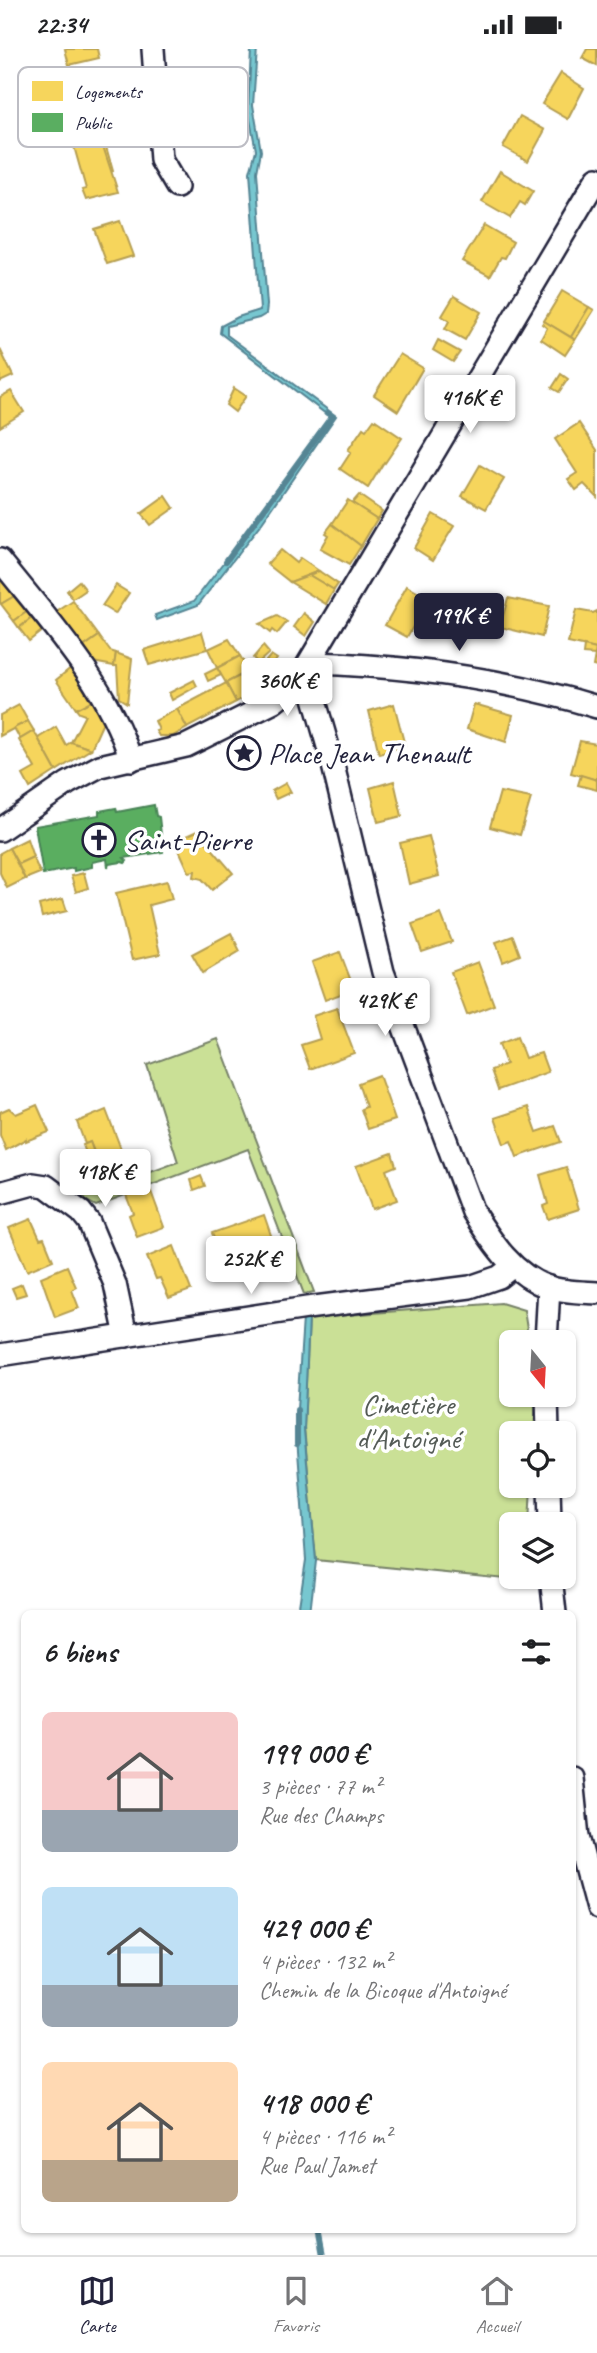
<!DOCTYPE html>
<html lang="fr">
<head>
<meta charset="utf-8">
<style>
	body { margin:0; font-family:Caveat,sans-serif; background:#f2f2f2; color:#202124; height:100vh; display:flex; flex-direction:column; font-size:26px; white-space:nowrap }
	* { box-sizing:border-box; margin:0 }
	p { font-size:23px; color:#757577 }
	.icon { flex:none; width:38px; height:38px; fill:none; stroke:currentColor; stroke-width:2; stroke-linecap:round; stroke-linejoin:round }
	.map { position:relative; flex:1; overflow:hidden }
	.panel { position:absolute; left:21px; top:1561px; width:555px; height:623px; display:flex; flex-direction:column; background:#fff; border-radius:10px; box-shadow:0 2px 5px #0004 }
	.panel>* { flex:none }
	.needle { width:46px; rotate:162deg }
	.fabs { position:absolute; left:499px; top:1281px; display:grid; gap:14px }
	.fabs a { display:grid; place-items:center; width:77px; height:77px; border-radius:10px; background:#fff; box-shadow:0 2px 5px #0004; font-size:35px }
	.price { position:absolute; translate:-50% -60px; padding:0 16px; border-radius:7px; background:#fff; color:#222; font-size:23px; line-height:46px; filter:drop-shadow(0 2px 4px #0008) }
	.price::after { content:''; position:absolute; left:50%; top:42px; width:21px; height:16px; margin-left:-10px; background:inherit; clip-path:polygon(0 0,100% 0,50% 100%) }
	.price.active { background:#22223b; color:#fff }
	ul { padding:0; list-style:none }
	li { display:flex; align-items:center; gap:21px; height:175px; padding:0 21px }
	li span { display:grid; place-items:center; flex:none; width:196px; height:140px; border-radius:10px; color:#555 }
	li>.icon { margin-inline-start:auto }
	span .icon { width:84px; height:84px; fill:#fffc; stroke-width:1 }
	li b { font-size:30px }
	h2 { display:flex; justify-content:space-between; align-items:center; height:84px; padding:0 21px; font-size:30px }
	.status { display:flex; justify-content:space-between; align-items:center; height:49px; padding:0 35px; background:#fff; direction:ltr }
	.status svg { height:19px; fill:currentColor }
	.menu { display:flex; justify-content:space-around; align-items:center; height:98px; border-top:2px solid #e0e0e0; background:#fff; font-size:19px; color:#757577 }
	.menu a { display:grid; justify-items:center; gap:4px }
	.menu .active { color:#22223b }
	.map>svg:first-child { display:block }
	.green { fill:#cae096; stroke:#768168; stroke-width:2 }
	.water { fill:#77c7d0; stroke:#558594; stroke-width:2 }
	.homes { fill:#f6d55c; stroke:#b69f52; stroke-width:2 }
	.public { fill:#5aae61; stroke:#498456; stroke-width:2 }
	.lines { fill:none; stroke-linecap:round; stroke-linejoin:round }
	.stream { stroke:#558594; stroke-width:6 }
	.street-casing { stroke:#22223b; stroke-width:26 }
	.street { stroke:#fff; stroke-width:21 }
	.labels { text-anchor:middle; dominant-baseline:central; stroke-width:7; stroke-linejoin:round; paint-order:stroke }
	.poi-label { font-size:30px; fill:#22223b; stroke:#fff; text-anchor:start }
	.park-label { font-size:30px; fill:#545b56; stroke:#fff }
	.key { fill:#fff; stroke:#bdbdc4; stroke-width:2 }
	.key-label { font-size:19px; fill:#22223b }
</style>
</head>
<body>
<div class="status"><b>22:34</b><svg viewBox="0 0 49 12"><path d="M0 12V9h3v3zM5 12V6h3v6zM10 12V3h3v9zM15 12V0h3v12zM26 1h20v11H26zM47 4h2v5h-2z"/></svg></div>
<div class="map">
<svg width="597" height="2206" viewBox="0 0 597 2206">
	<rect width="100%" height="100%" fill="#fff"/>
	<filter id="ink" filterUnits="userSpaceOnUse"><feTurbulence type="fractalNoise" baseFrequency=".0143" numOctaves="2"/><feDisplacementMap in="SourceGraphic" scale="14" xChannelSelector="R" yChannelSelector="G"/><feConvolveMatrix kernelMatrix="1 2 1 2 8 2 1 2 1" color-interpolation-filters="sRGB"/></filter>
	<g filter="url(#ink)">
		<g class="green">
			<path d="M218 990 314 1243 304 1245 248 1100 96 1157 81 1149 178 1113 147 1016Z"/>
			<path d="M501 1254 524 1261 529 1293H511V1346H535L536 1350 534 1384H511V1437H531L529 1475H511V1528H527L526 1532 316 1511 304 1378 309 1269Z"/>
		</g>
		<g class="water">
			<path d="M257 0 253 56 261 102 257 123 267 256 266 265 259 269 227 277V286L336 367 262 474 198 556 157 571 155 566 194 552 241 492 331 369 220 284 221 277 238 268 260 261 250 123 256 101 248 61 251 1Z"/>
			<path d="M309 1268 304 1381 316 1512 310 1564H298L306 1511 296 1375 303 1269Z"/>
		</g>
		<g class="homes">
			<path d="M65 0H97L99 9 69 16Z"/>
			<path d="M587 0H597V17L582 9Z"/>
			<path d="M561 24 584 39 568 70 542 55Z"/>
			<path d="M520 67 545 81 528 112 503 98Z"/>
			<path d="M103 87 113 122 110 123 100 88Z"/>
			<path d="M100 88 118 143 86 151 82 141 86 140 73 94Z"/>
			<path d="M500 122 533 142 525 156 520 153 510 169 482 153Z"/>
			<path d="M120 172 133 207 107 215 94 180Z"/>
			<path d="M484 176 513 193 505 209 501 208 490 227 462 212Z"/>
			<path d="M562 242 589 258 571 288 544 272Z"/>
			<path d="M454 247 481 263 465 291 445 280 449 272 442 267Z"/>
			<path d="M589 258 594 261 575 291 571 288Z"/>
			<path d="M544 272 575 291 565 306 541 290 547 279 542 275Z"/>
			<path d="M438 291 460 303 453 313 433 301Z"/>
			<path d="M0 300 13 327 0 333Z"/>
			<path d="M400 305 423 319 398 362 374 346Z"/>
			<path d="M561 325 568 330 559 343 552 339Z"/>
			<path d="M234 339 246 347 235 363 226 356Z"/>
			<path d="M11 342 24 363 0 378V348Z"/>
			<path d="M374 370 402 389 385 414 384 413 368 439 340 420 351 403 348 401 363 379 366 381Z"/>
			<path d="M579 374 597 401V448L584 435 576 441 568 430 577 424 555 390Z"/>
			<path d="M480 416 504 430 486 460 462 447Z"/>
			<path d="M359 446 382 462 377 470 352 454Z"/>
			<path d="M166 447 174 459 150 476 141 465Z"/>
			<path d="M348 451 377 470 361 497 332 475Z"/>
			<path d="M433 465 454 477 433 511 414 499Z"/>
			<path d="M332 475 361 497 349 516 320 500 328 486 325 484Z"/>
			<path d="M280 501 296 514 300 509 319 522 290 533 267 515Z"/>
			<path d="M319 522 338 535 334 541 309 526Z"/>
			<path d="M309 526 334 541 326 555 290 533Z"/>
			<path d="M0 528 16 546 1 555 0 554Z"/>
			<path d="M79 532 86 541 73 550 67 542Z"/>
			<path d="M116 536 129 544 115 565 102 557Z"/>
			<path d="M407 537 429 550 407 588 385 576Z"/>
			<path d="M16 546 28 562 14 572 1 555Z"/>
			<path d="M508 549 549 557 542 588 500 578Z"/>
			<path d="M73 552 99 587 82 599 55 564Z"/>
			<path d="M576 561 593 564 597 562V618L593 617 596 600 568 594Z"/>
			<path d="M28 562 33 568 19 579 14 572Z"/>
			<path d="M304 564 315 573 306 587 294 578Z"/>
			<path d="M277 567 287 573 277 585 272 581 270 584 259 575Z"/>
			<path d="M33 568 43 581 29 592 19 579Z"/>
			<path d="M202 583 207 600 149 616 144 601Z"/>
			<path d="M99 587 110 602 116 604 114 617 93 613 82 599Z"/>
			<path d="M229 590 240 607 217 619 208 600Z"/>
			<path d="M263 597 269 604 258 614 253 609Z"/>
			<path d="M584 597 596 600 595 606 583 605Z"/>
			<path d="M116 604 132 610 127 654 119 649 117 617H114Z"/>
			<path d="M271 606 277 610 264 627 258 621Z"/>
			<path d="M240 607 249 622 226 634 217 619Z"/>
			<path d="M72 618 95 650 76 660 56 631Z"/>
			<path d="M217 619 221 626 208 632 205 625Z"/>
			<path d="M249 622 259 641 236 653 226 634Z"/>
			<path d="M194 631 197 637 172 651 169 644Z"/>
			<path d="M226 634 236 653 187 679 177 660Z"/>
			<path d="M95 650 105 669 91 700 71 693 85 666 79 664 76 660Z"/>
			<path d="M394 655 405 697 379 705 369 662Z"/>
			<path d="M474 655 513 666 506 693 467 680Z"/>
			<path d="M19 656 28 672 0 687V666Z"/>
			<path d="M177 660 187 679 173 687H159L156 682 159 681 155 672Z"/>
			<path d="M28 672 34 682 20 690 14 679Z"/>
			<path d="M56 678 66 696 71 693 91 700 56 722 38 689Z"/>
			<path d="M34 682 56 722 30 739 23 726 35 719 19 691Z"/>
			<path d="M580 692 597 695V731L571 724Z"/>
			<path d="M581 726 597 731V741L578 736Z"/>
			<path d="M394 732 402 767 378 773 370 739Z"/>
			<path d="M286 734 291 743 276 750 272 742Z"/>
			<path d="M500 743 531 749 520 786 490 778Z"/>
			<path d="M197 782 233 824 212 841 202 830 194 828 195 822 189 823 175 792Z"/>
			<path d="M429 787 439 827 409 835 400 794Z"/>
			<path d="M27 790 33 808 18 815 9 799Z"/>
			<path d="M9 799 25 830 7 839 0 824V804Z"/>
			<path d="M33 808 40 824 25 830 18 815Z"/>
			<path d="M84 824 88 839 76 843 71 827Z"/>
			<path d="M167 832 172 850 149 856 160 905 132 911 116 844Z"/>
			<path d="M63 850 67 862 42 868 39 856Z"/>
			<path d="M441 865 452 893 422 903 412 875Z"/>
			<path d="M231 884 240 902 203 924 192 905Z"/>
			<path d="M513 887 520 906 503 913 496 893Z"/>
			<path d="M340 903 354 940 325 951 312 913Z"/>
			<path d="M478 913 494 956 467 966 451 923Z"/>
			<path d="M337 959 354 1004 310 1020 301 996 320 990 313 967Z"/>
			<path d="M517 988 525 1009 541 1004 548 1023 498 1041 491 1021 506 1015 499 995Z"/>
			<path d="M379 1026 395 1071 368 1080 361 1060 366 1058 358 1034Z"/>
			<path d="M37 1056 49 1083 26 1092V1090L6 1101 0 1086V1063L9 1059 16 1065Z"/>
			<path d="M528 1058 537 1083 555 1077 561 1093 517 1108 511 1092 504 1095 495 1069Z"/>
			<path d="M106 1061 123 1105 125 1104 130 1118 104 1127 90 1093 85 1095 77 1073Z"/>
			<path d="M90 1093 98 1115 91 1118 83 1096Z"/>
			<path d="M392 1104 396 1117 386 1121 397 1151 372 1160 356 1117Z"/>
			<path d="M566 1118 579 1160 548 1170 543 1157 548 1155 540 1126Z"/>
			<path d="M201 1127 205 1137 194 1141 191 1131Z"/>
			<path d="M149 1137 164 1178 137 1188 129 1166 133 1164 126 1146Z"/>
			<path d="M264 1166 274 1195 236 1211 235 1209 223 1213 212 1184Z"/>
			<path d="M31 1170 40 1190 44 1189 53 1211 27 1222 9 1179Z"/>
			<path d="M174 1197 191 1241 169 1249 160 1229 156 1230 147 1208Z"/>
			<path d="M67 1217 76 1238 72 1241 79 1259 55 1268 41 1228Z"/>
			<path d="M22 1235 26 1245 16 1248 12 1239Z"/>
		</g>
		<path class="public" d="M154 756 156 767 159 768 163 803 124 809 127 812 125 814 122 813 109 815 108 818 107 810 92 813V818L74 822V819L43 825 35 777 99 766V762L116 759 117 763Z"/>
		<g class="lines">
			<g class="stream">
				<path d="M226 512 332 367 327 364"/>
				<path d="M297 1361V1395"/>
				<path d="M319 2180 324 2206"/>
			</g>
			<defs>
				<g id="street">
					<path d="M153 0 161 111 177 138"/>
					<path d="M0 511C50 574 106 633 131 711"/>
					<path d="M311 614C409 617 503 629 597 658"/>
					<path d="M306 621 331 708 383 923 473 1163C492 1193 513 1226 548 1238 563 1243 581 1243 597 1244"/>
					<path d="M0 781 68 734 100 717 186 697 274 653 296 635 597 129"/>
					<path d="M0 1144 33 1135 46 1137 81 1163 89 1173 115 1235 126 1287"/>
					<path d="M546 1293 549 1238"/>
					<path d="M0 1306 307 1259 470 1238 499 1228 513 1217"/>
					<path d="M547 1346 548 1384"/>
					<path d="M549 1437 550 1475"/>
					<path d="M551 1528 555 1564"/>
					<path d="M572 1729 578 1788 597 1859"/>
				</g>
			</defs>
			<use href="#street" class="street-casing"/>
			<use href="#street" class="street"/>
		</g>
	</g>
	<defs>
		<symbol id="sight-ring" viewBox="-11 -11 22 22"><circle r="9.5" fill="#fff" stroke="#22223b" stroke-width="1.5"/><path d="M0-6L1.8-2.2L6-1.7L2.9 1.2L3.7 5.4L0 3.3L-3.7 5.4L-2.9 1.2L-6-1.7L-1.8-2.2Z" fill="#22223b"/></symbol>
		<symbol id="church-ring" viewBox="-11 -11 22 22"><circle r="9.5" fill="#fff" stroke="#22223b" stroke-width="1.5"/><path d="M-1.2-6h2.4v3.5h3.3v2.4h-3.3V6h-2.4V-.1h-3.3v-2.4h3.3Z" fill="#22223b"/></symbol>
	</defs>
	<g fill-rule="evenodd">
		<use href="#sight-ring" x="225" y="685" width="38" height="38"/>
		<use href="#church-ring" x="80" y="772" width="38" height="38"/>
	</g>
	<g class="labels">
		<g class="poi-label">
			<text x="268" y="704">Place Jean Thenault</text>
			<text x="124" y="791">Saint-Pierre</text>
		</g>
		<g class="park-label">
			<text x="408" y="1355">Cimetière<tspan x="408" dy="34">d'Antoigné</tspan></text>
		</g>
	</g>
	<rect x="18" y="18" width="230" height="80" rx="10" class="key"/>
	<rect x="32" y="32" width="31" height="20" fill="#f6d55c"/>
	<rect x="32" y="64" width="31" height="19" fill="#5aae61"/>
	<g class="key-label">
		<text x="75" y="49">Logements</text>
		<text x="75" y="80">Public</text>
	</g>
</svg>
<div class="fabs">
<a><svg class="needle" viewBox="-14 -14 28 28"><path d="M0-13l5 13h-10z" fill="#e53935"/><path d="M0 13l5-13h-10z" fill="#757577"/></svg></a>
<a><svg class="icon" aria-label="locate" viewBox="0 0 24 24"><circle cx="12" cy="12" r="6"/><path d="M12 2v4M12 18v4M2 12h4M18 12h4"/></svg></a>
<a><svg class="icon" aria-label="layers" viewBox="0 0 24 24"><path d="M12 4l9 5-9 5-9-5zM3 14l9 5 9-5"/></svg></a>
</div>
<b class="price" style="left:470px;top:386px">416K €</b>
<b class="price active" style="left:459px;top:604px">199K €</b>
<b class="price" style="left:287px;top:669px">360K €</b>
<b class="price" style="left:385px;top:989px">429K €</b>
<b class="price" style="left:105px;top:1160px">418K €</b>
<b class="price" style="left:251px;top:1247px">252K €</b>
<section class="panel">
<h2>6 biens<svg class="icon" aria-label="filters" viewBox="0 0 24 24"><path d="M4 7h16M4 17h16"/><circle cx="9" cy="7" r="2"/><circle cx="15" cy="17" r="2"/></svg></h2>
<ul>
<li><span style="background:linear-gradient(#f6c9c9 70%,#9aa5b1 0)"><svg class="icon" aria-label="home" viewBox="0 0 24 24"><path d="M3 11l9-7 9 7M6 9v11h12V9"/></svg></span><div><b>199 000 €</b><p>3 pièces · 77 m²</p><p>Rue des Champs</p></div></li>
<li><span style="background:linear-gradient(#bfe0f5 70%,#9aa5b1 0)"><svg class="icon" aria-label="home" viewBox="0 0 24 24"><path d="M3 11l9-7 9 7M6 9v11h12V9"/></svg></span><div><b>429 000 €</b><p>4 pièces · 132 m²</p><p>Chemin de la Bicoque d'Antoigné</p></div></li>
<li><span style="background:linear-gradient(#ffd9b3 70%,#b9a48a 0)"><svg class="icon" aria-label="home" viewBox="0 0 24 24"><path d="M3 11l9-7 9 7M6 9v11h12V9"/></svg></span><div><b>418 000 €</b><p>4 pièces · 116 m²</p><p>Rue Paul Jamet</p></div></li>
</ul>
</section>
</div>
<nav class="menu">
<a class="active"><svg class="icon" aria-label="map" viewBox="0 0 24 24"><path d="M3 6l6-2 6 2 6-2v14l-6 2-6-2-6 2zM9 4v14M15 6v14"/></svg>Carte</a>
<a><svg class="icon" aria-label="saved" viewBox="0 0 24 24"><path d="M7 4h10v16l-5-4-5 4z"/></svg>Favoris</a>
<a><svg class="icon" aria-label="home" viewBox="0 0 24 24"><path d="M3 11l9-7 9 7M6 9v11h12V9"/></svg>Accueil</a>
</nav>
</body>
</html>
